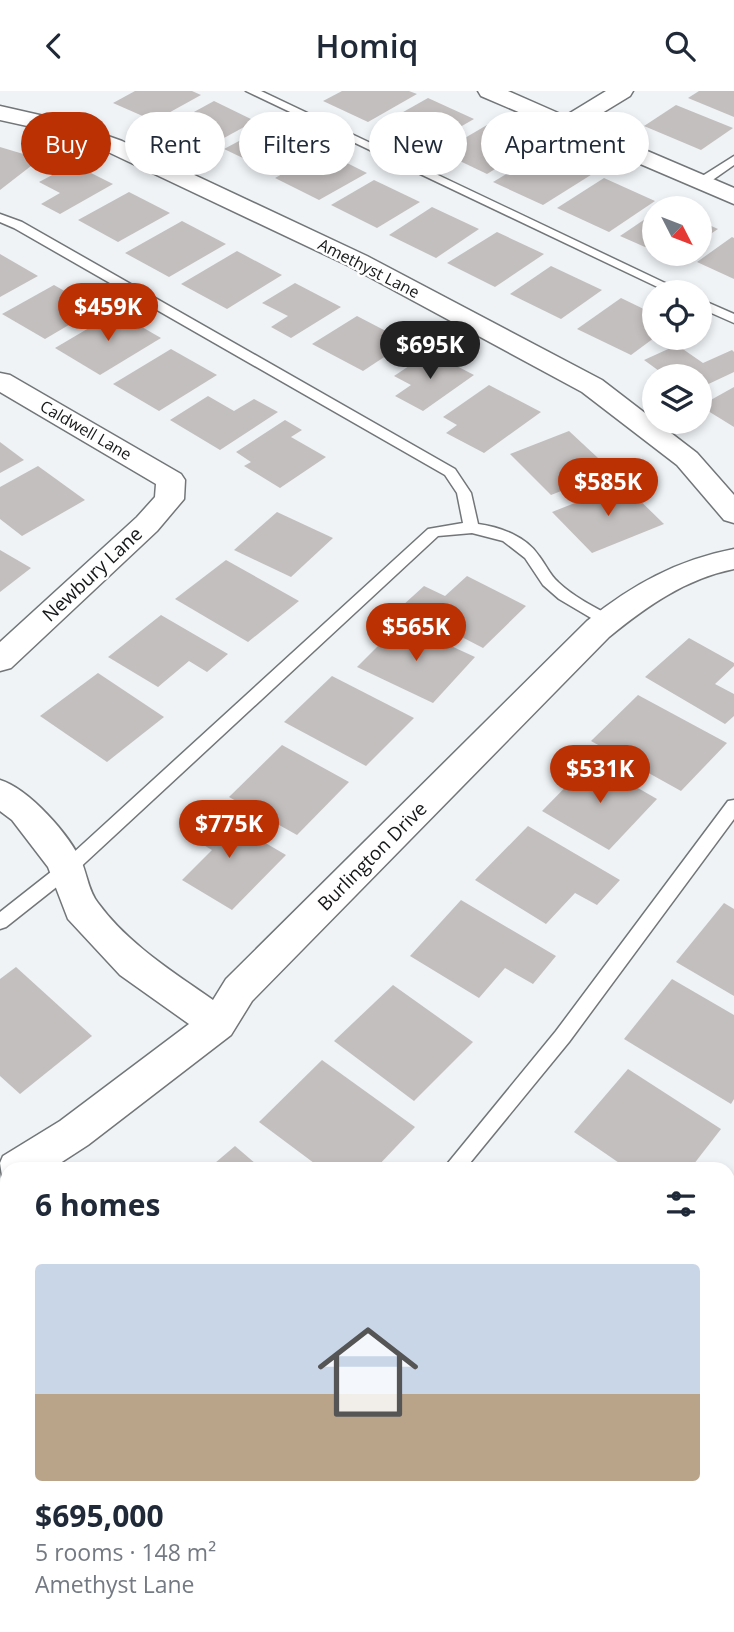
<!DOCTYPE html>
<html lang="en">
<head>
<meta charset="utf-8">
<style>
	body { margin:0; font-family:"Open Sans",sans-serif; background:#f2f2f3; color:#1f2937; height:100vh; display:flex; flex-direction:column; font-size:26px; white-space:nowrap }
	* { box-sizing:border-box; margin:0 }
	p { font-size:23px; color:#747a83 }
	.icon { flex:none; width:38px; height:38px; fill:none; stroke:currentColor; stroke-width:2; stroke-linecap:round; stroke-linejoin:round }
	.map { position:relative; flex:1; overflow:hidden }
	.drawer { position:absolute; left:0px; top:1071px; width:735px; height:471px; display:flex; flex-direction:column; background:#fff; border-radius:21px 21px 0 0; box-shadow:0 4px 10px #0003 }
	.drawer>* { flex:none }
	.hud { position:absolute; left:21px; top:21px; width:693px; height:63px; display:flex; gap:14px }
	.needle { width:46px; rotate:132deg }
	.buttons { position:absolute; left:642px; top:105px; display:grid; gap:14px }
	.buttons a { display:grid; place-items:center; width:70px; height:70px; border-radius:50%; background:#fff; box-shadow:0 4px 10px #0003; font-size:35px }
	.price { position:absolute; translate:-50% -60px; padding:0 16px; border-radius:24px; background:#bb3103; color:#fff; font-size:23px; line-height:46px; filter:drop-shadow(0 2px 4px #0008) }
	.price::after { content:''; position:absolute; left:50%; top:42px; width:21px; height:16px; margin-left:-10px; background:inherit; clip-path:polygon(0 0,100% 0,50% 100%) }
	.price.active { background:#222; color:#fff }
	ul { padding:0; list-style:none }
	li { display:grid; align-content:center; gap:14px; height:371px; padding:0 35px }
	li span { display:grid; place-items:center; height:217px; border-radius:7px; color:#555 }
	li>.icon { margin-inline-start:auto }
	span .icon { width:126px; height:126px; fill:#fffc; stroke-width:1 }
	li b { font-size:30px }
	h2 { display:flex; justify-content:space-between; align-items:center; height:84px; padding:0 35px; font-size:30px }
	.chip { padding:0 24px; border-radius:32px; background:#fff; box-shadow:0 4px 10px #0003; font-size:24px; line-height:63px }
	.chip.active { background:#bb3103; color:#fff }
	header { display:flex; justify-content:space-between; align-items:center; height:91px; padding:0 35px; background:#fff; font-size:32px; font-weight:600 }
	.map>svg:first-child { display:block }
	.building { fill:#c3bfbe }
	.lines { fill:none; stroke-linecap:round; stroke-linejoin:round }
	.service-casing { stroke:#727678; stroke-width:3 }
	.minor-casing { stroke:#727678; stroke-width:3 }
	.service { fill:#fff; fill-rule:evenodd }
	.minor { fill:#fff; fill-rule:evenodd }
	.labels { text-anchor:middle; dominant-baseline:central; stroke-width:5; stroke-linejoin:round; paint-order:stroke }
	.far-street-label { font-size:16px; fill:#161718; stroke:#fff }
	.street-label { font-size:19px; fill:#161718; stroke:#fff }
</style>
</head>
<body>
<header><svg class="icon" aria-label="back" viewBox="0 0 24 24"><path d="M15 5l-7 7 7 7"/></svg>Homiq<svg class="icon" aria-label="search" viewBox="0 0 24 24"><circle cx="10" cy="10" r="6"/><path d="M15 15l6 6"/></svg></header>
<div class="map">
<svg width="734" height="1541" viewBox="0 0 734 1541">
	<rect width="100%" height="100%" fill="#eff3f6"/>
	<g class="building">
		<path d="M135 0H192L201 4 154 30 113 12Z"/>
		<path d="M342 0H409L417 3 368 31 323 10Z"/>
		<path d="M699 0H734V26L688 7Z"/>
		<path d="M428 7 474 28 420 59 373 38Z"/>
		<path d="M214 10 255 30 213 53 172 33Z"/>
		<path d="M676 14 733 37 701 59 644 35Z"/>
		<path d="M487 34 534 54 487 83 441 61Z"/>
		<path d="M254 42 278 53 292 46 309 54 266 78 224 58Z"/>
		<path d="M0 56 40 68 0 99Z"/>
		<path d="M544 60 594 82 543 114 493 91Z"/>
		<path d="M306 70 329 81 345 71 367 82 319 109 275 87Z"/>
		<path d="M73 73 113 93 60 123 41 113 60 102 39 91Z"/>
		<path d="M604 87 655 110 609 141 557 117Z"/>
		<path d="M374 89 420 111 377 137 331 114Z"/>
		<path d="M129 101 170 122 118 151 78 129Z"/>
		<path d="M432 116 479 138 436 167 389 144Z"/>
		<path d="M654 122V149L645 156 620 145Z"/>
		<path d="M182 130 226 153 169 186 125 162Z"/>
		<path d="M700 130 718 138 700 150Z"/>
		<path d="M497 141 544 163 495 196 447 172Z"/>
		<path d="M732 146 734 147V188L697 171Z"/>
		<path d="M237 160 282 184 227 218 181 193Z"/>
		<path d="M0 163 38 185 0 206Z"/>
		<path d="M551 175 602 199 561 228 510 203Z"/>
		<path d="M295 192 341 216 291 247 271 236 288 225 262 212Z"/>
		<path d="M54 194 96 218 45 248 2 223Z"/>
		<path d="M621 207 654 223V247L631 264 577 238Z"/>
		<path d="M116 221 161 247 100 284 55 257Z"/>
		<path d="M357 225 407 251 363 280 312 253Z"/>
		<path d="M677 254 703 272 732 259 734 261V281L700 297V285H666L644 269Z"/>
		<path d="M171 258 217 284 159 320 113 293Z"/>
		<path d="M430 261 474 284 423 320 395 305 411 294 394 285Z"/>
		<path d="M489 294 541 321 484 362 446 342 457 334 443 326Z"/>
		<path d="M734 296V336L700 315Z"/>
		<path d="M208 305 234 320 254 308 278 321 220 359 170 329Z"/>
		<path d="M285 329 302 339 291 346 326 366 280 397 244 375 251 371 236 361Z"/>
		<path d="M569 340 612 380 551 404 510 363Z"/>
		<path d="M0 351 24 369 0 382Z"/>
		<path d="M38 375 85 409 22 445 0 428V396Z"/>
		<path d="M623 393 664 433 592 462 552 421Z"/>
		<path d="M277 421 333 447 291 486 234 459Z"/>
		<path d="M0 459 31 477 0 501Z"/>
		<path d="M226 469 299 510 248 551 175 508Z"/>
		<path d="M467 485 526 515 483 557 402 515 424 495 445 505Z"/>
		<path d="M161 524 228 563 207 581 189 570 158 596 108 566Z"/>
		<path d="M401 532 475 566 433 612 357 576Z"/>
		<path d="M689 547 734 572V575L715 593 734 603V625L725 633 645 586Z"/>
		<path d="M98 582 164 626 107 671 40 625Z"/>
		<path d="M332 585 414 627 366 675 284 631Z"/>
		<path d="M638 604 727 652 681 700 591 650Z"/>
		<path d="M282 654 349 691 297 744 229 706Z"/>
		<path d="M591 670 657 708 609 759 542 720Z"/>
		<path d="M208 718 286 764 232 819 182 789 212 759 183 742Z"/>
		<path d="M528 735 620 789 597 814 575 802 546 833 475 789Z"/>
		<path d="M461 809 556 865 533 893 505 877 479 907 410 865Z"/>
		<path d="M724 812 734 818V905L676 871Z"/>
		<path d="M16 876 92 945 20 1003 0 985V888Z"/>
		<path d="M672 888 734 924V1008L731 1013 624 948Z"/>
		<path d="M393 894 473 951 414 1010 334 950Z"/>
		<path d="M322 969 415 1036 375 1078H322L259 1031Z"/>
		<path d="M628 978 721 1038 690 1078H628L574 1041Z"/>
		<path d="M235 1055 262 1078H208Z"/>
		<path d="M7 1228V1304L0 1309V1233Z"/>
		<path d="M734 1388V1524L728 1519V1396Z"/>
		<path d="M100 1535H250L255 1541H97L95 1539Z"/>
		<path d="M620 1535H696L704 1541H615Z"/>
	</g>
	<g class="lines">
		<defs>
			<g id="service">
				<path d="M246 0H261L684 201H668Z"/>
				<path d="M734 65V74L704 95H696V89Z"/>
				<path d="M0 123 22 131 455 378 471 402 478 433C500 436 526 445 539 465 546 474 550 484 558 491 574 506 594 516 613 526L616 530 613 534H603L559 508 543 494 525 467 503 450 472 442 438 445 73 783 6 836 0 838V821L61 773 428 438 463 432 457 402 445 384 14 137 0 131Z"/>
				<path d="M700 208 734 223V232L700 217Z"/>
				<path d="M734 709V728L569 951 465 1078H443L556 940 728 710Z"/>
				<path d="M7 1450V1476L0 1479V1453Z"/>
			</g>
			<g id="minor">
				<path d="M478 0H508L565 25 606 0H633L630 5 584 33 734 97V113L481 5Z"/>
				<path d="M0 15 66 30 122 50 367 165 602 289 697 362 734 404V432L724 429 677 374 582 301 349 175 106 60 50 40 0 29Z"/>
				<path d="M0 282 10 284 181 383 185 389 184 408 157 440 11 577 0 580V551L137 426 155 406 156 393 0 301Z"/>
				<path d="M734 458V478C685 488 647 515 609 546L252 910 231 944 88 1054 51 1078H7V1092L3 1091 0 1072 3 1065 60 1030 189 933 120 884 68 828 48 776 12 729 0 720V689C29 698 70 744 82 772 87 784 89 801 98 812 128 853 172 880 213 909L226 888 587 530C632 494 677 469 734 458Z"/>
				<path d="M734 1171V1215L728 1218V1173Z"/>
				<path d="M415 1535H467L464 1541H412Z"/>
			</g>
		</defs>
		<use href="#service" class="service-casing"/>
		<use href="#minor" class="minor-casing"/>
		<use href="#service" class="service"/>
		<use href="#minor" class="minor"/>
	</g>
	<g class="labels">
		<g class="far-street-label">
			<text transform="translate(369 177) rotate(27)">Amethyst Lane</text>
			<text transform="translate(86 339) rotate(30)">Caldwell Lane</text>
		</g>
		<g class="street-label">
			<text transform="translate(92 483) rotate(-43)">Newbury Lane</text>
			<text transform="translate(372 765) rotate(-45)">Burlington Drive</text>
		</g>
	</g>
</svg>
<div class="buttons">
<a><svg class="needle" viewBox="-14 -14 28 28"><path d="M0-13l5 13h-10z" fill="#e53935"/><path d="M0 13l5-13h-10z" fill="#747a83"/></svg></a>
<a><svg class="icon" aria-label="locate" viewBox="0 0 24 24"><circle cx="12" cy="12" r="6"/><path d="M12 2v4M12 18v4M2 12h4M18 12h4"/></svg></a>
<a><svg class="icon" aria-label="layers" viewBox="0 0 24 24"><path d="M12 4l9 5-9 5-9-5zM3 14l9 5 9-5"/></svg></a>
</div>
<b class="price" style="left:108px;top:252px">$459K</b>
<b class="price active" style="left:430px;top:290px">$695K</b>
<b class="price" style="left:608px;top:427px">$585K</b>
<b class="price" style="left:416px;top:572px">$565K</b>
<b class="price" style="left:600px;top:714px">$531K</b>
<b class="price" style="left:229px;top:769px">$775K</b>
<div class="hud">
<a class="chip active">Buy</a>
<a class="chip">Rent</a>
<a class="chip">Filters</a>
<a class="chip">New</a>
<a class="chip">Apartment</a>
</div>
<section class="drawer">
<h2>6 homes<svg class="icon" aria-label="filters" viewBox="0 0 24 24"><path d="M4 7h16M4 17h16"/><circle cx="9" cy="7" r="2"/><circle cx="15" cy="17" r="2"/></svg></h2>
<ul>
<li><span style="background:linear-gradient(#c9d6e8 60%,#b9a48a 0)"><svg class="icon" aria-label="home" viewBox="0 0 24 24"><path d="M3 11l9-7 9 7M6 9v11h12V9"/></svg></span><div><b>$695,000</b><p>5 rooms · 148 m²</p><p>Amethyst Lane</p></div></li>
</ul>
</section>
</div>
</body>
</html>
